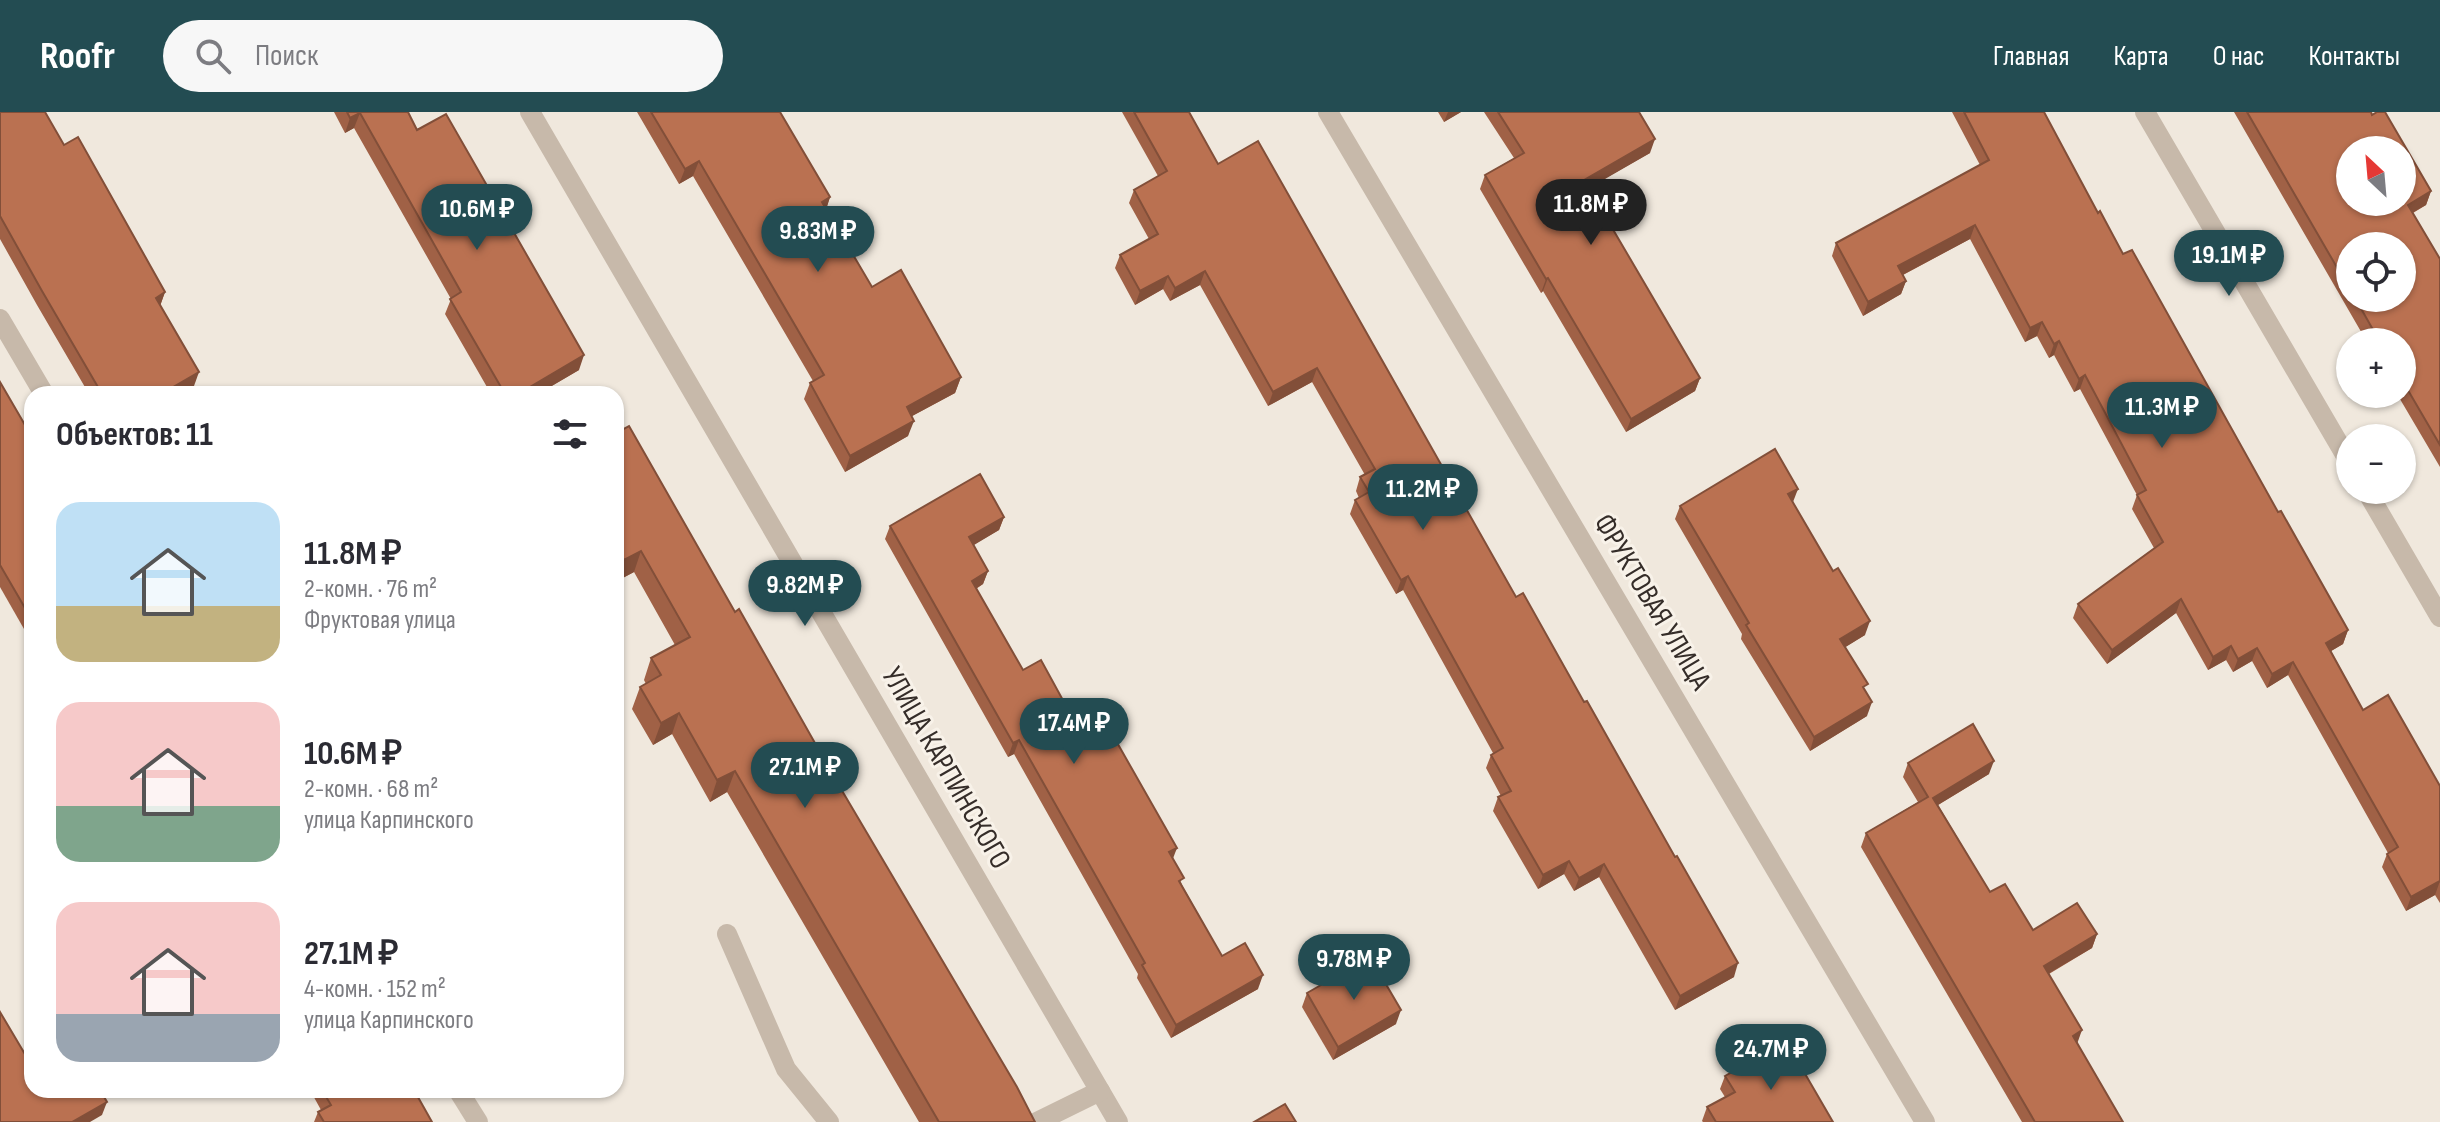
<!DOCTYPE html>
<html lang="ru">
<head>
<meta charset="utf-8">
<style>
	body { margin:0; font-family:"Sofia Sans Condensed",sans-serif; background:#f7f7f7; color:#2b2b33; height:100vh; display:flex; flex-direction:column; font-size:30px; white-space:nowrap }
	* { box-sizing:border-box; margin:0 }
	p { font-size:26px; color:#7c7c81 }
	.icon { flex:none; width:44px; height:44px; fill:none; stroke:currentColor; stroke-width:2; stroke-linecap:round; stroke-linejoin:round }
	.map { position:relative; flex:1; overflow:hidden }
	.drawer { position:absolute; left:24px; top:274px; width:600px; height:712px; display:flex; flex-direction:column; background:#fff; border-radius:24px; box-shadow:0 2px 6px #0004 }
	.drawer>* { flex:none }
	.needle { width:52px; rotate:334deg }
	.buttons { position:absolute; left:2336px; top:24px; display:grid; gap:16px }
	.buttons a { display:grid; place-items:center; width:80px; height:80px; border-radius:50%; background:#fff; box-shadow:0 2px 6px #0004; font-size:40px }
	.price { position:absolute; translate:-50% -68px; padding:0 18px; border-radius:28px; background:#234c52; color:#fff; font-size:26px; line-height:52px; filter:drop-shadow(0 2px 4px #0008) }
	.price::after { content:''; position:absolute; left:50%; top:48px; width:24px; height:18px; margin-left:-12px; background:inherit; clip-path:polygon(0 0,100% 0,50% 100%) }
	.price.active { background:#222; color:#fff }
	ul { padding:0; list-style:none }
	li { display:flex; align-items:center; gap:24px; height:200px; padding:0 32px }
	li span { display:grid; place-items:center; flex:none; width:224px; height:160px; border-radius:24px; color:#555 }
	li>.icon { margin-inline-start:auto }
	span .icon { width:96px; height:96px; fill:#fffc; stroke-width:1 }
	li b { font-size:34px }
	h2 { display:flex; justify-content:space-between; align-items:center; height:96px; padding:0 32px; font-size:34px }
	header { display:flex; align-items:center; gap:48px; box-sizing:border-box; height:112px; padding:0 40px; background:#234c52; color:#fff }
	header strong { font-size:38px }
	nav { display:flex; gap:44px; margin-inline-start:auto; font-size:28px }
	.search { width:560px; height:72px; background:#f7f7f7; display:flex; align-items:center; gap:20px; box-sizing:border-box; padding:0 28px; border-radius:44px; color:#7c7c81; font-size:30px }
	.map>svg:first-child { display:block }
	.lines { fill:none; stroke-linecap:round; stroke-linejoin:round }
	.minor { stroke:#c7b9aa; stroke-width:20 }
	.wall { fill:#a06146; fill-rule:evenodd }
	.shaded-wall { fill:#824f39 }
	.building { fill:#ba7151; stroke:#824f39; stroke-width:2; fill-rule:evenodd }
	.labels { text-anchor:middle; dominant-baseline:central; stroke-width:6; stroke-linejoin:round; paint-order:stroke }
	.street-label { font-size:30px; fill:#352d29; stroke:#f8f2e9 }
</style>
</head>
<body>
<header>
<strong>Roofr</strong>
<div class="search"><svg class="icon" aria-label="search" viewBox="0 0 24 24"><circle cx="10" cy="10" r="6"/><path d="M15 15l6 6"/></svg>Поиск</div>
<nav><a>Главная</a><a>Карта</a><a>О нас</a><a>Контакты</a></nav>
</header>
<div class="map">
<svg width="2440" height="1010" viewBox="0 0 2440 1010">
	<rect width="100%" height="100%" fill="#f0e8dd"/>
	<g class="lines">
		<g class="minor">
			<path d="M530 0 1118 1010"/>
			<path d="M1328 0 1925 1010"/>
			<path d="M2145 0 2350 351"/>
			<path d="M0 207 44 282"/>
			<path d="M2366 378 2440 505"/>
			<path d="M727 822 786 957 829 1010"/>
			<path d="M458 978 478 1010"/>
			<path d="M1037 1010 1100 979"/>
		</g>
	</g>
	<g class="wall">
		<path d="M0 0 64 33 165 180 160 194 194 274 180 282H89L37 193 0 127Z"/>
		<path d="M334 0H408L417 18 579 258 538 282H491L445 202 451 187 354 16 345 21Z"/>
		<path d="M637 0H780L830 85 826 97 872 175 961 265 955 281 912 304 908 324 845 360 804 287 810 271 813 269 693 64 679 72Z"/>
		<path d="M1122 0H1189L1218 52 1516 485 1734 865 1675 898 1599 765 1574 779 1564 762 1538 777 1493 699 1498 685 1501 684 1486 656 1491 643 1493 641 1403 478 1396 482 1350 402 1355 388 1359 386 1356 379 1360 365 1365 363 1312 270 1268 294 1200 173 1170 189 1163 177 1135 193 1115 156 1120 143 1149 127 1129 91 1134 78 1158 64Z"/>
		<path d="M1438 0H1461L1444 10Z"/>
		<path d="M1484 0H1639L1650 41 1588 76 1700 266 1695 279 1626 320 1543 179 1541 181 1480 77 1485 63 1514 46Z"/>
		<path d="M1952 0H2044L2098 101 2348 518 2343 532 2331 539 2363 598 2440 674V791L2435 783 2406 799 2382 755 2387 742 2388 741 2288 563 2267 576 2252 549 2233 560 2226 548 2208 558 2176 501 2107 552 2073 506 2078 492 2154 436 2132 397 2137 383 2080 277 2074 280 2054 243 2049 246 2037 224 2025 230 1970 127 1903 163 1906 169 1901 182 1863 204 1832 144 1836 131 1980 53Z"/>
		<path d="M2234 0H2371L2431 79 2426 93 2413 101 2440 147V355L2397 282H2402V230H2367ZM2350 134 2402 186H2350Z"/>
		<path d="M0 270 32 325V531L0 475Z"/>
		<path d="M616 321 735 500 841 677 1035 1010H919L727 680 710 690 672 622 653 633 632 597 640 575 646 572 644 568 651 546 675 533 634 460 617 469 616 468Z"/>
		<path d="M1793 390 1865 523 1845 535 1865 579 1867 604 1810 639 1741 527 1742 522 1675 407 1680 394Z"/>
		<path d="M1004 405 999 418 973 433 988 459 983 472 976 477 1023 558 1088 634 1173 747 1182 773 1222 844 1258 877 1171 926 1137 866 1138 862 1014 642 1008 645 885 427 890 414Z"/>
		<path d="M1908 651 1989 662 1938 693 1990 780 2033 818 2097 822 2092 836 2049 862 2078 932 2123 1010H2022L1861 735 1866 721 1918 690 1903 665Z"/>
		<path d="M1307 881 1396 912 1333 948 1302 895Z"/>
		<path d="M1725 964 1833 1010H1703L1702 1009 1707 995 1725 985 1720 977Z"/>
		<path d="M310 978H414L432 1010H314L318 1000 321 998Z"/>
	</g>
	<g class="shaded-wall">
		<path d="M1448 0H1461L1444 10Z"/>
		<path d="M360 1 354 16 345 21 350 6Z"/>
		<path d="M1655 27 1650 41 1579 82 1584 68Z"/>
		<path d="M699 49 693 64 679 72 685 57Z"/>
		<path d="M2431 79 2426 93 2403 106 2408 93Z"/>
		<path d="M830 85 825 101 822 90Z"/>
		<path d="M1975 113 1970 127 1893 168 1898 154Z"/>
		<path d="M1205 159 1200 173 1170 189 1175 176Z"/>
		<path d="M1168 164 1163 177 1135 193 1140 179Z"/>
		<path d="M1548 166 1543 179 1541 181 1546 167Z"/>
		<path d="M1906 169 1901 182 1863 204 1868 190Z"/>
		<path d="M165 180 160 194 156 186Z"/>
		<path d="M2042 210 2037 224 2025 230 2030 216Z"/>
		<path d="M2059 229 2054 243 2049 246 2054 232Z"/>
		<path d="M584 243 579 258 538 282H518Z"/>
		<path d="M1317 256 1312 270 1268 294 1273 280Z"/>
		<path d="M199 260 194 274 180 282H161Z"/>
		<path d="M2085 263 2080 277 2074 280 2079 267Z"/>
		<path d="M961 265 955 281 901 310 907 295Z"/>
		<path d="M1700 266 1695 279 1626 320 1631 307Z"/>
		<path d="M914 309 908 324 845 360 850 344Z"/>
		<path d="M1798 377 1793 390 1788 382Z"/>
		<path d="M1004 405 999 418 964 439 969 425Z"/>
		<path d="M641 439 634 460 617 469 624 448Z"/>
		<path d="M988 459 983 472 967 482 972 469Z"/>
		<path d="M1408 464 1403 478 1396 482 1401 468Z"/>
		<path d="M2181 487 2176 501 2107 552 2112 538Z"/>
		<path d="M1870 509 1865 523 1836 541 1840 527Z"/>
		<path d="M2348 518 2343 532 2321 545 2326 531Z"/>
		<path d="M2231 534 2226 548 2208 558 2213 545Z"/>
		<path d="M2257 536 2252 549 2233 560 2238 547Z"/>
		<path d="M2293 550 2288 563 2267 576 2272 562Z"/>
		<path d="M1872 590 1867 604 1810 639 1814 625Z"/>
		<path d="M679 601 672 622 653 633 661 611Z"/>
		<path d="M1019 628 1014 642 1008 645 1013 631Z"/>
		<path d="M1994 649 1989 662 1928 699 1933 686Z"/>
		<path d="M735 659 727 680 710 690 717 668Z"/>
		<path d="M1177 736 1172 749 1169 740Z"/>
		<path d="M1569 749 1564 762 1538 777 1543 763Z"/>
		<path d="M1604 752 1599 765 1574 779 1579 766Z"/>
		<path d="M2440 769 2435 783 2406 799 2411 785Z"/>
		<path d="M2097 822 2092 836 2039 867 2044 854Z"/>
		<path d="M1738 851 1734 865 1675 898 1680 884Z"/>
		<path d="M1263 863 1258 877 1171 926 1176 913Z"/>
		<path d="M1401 898 1396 912 1333 948 1338 935Z"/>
		<path d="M2082 918 2077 932 2073 924Z"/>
		<path d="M107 990 102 1003 90 1010H72Z"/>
	</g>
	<g class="building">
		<path d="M0 0H45L64 33 78 25 165 180 156 186 199 260 161 282H102L42 179 0 104Z"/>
		<path d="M347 0H408L417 18 446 2 584 243 518 282H505L450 187 461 180 360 1 350 6Z"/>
		<path d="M651 0H780L830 85 822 90 872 175 901 158 961 265 907 295 914 309 850 344 810 271 824 263 699 49 685 57Z"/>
		<path d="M1134 0H1189L1218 52 1258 29 1516 485 1523 481 1584 590 1587 589 1675 745 1677 744 1738 851 1680 884 1604 752 1579 766 1569 749 1543 763 1498 685 1511 679 1491 643 1503 636 1408 464 1401 468 1355 388 1369 380 1360 365 1375 357 1317 256 1273 280 1205 159 1175 176 1168 164 1140 179 1120 143 1158 122 1134 78 1167 59Z"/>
		<path d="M1498 0H1639L1655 27 1584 68 1700 266 1631 307 1548 166 1546 167 1485 63 1524 41Z"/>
		<path d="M1964 0H2044L2098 101 2100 99 2123 142 2132 138 2278 400 2281 399 2348 518 2326 531 2363 598 2388 583 2440 674V769L2411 785 2387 742 2398 735 2293 550 2272 562 2257 536 2238 547 2231 534 2213 545 2181 487 2112 538 2078 492 2163 430 2137 383 2146 378 2085 263 2079 267 2059 229 2054 232 2042 210 2030 216 1975 113 1898 154 1906 169 1868 190 1836 131 1989 48Z"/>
		<path d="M2247 0H2371L2372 3 2377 0H2385L2431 79 2408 93 2440 147V333L2402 268V230H2380L2355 186H2402V134H2350V178ZM2350 38H2402V90H2350Z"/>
		<path d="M0 270 32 325V508L0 453Z"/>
		<path d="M629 314 735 500 739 497 841 677 1017 975 1035 1010H939L735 659 717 668 679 601 661 611 640 575 661 563 651 546 690 525 641 439 624 448 616 433V321Z"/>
		<path d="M1775 337 1798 377 1788 382 1833 459 1838 456 1870 509 1840 527 1868 572 1863 575 1872 590 1814 625 1746 513 1749 511 1680 394Z"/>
		<path d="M980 362 1004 405 969 425 988 459 972 469 1023 558 1041 548 1088 634 1111 620 1177 736 1169 740 1184 766 1179 769 1222 844 1245 831 1263 863 1176 913 1142 853 1145 851 1019 628 1013 631 890 414Z"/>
		<path d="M1973 612 1994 649 1933 686 1990 780 2005 772 2033 818 2077 791 2097 822 2044 854 2082 918 2073 924 2123 1010H2035L1866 721 1928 685 1908 651Z"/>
		<path d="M1370 845 1401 898 1338 935 1307 881Z"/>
		<path d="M0 900 32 954V978H100L107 990 72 1010H0Z"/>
		<path d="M1786 929 1833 1010H1716L1707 995 1735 980 1725 964Z"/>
		<path d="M322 978H414L432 1010H324L318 1000 331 993Z"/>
		<path d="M1285 992 1296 1010H1254Z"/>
	</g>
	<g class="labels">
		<g class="street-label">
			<text transform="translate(1652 490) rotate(59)">ФРУКТОВАЯ УЛИЦА</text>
			<text transform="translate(946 656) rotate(60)">УЛИЦА КАРПИНСКОГО</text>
		</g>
	</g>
</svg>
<div class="buttons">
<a><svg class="needle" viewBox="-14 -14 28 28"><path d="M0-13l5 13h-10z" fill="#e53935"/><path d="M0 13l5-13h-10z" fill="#7c7c81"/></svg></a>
<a><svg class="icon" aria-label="locate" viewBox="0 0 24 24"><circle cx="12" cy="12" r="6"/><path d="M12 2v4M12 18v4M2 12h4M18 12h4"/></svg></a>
<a>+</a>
<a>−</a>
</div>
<b class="price active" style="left:1591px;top:135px">11.8M ₽</b>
<b class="price" style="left:477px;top:140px">10.6M ₽</b>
<b class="price" style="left:818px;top:162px">9.83M ₽</b>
<b class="price" style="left:2229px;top:186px">19.1M ₽</b>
<b class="price" style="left:2162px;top:338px">11.3M ₽</b>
<b class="price" style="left:1423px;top:420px">11.2M ₽</b>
<b class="price" style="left:805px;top:516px">9.82M ₽</b>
<b class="price" style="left:1074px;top:654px">17.4M ₽</b>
<b class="price" style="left:805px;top:698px">27.1M ₽</b>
<b class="price" style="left:1354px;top:890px">9.78M ₽</b>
<b class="price" style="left:1771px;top:980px">24.7M ₽</b>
<section class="drawer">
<h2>Объектов: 11<svg class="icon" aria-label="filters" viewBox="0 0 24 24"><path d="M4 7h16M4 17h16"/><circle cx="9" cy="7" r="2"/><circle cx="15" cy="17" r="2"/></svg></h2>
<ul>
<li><span style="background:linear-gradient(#bfe0f5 65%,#c2b280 0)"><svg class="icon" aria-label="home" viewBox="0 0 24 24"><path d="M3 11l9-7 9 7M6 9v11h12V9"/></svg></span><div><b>11.8M ₽</b><p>2-комн. · 76 m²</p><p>Фруктовая улица</p></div></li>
<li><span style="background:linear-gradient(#f6c9c9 65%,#7fa58c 0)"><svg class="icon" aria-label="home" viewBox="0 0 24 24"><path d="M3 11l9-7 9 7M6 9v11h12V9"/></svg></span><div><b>10.6M ₽</b><p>2-комн. · 68 m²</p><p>улица Карпинского</p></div></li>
<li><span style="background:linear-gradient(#f6c9c9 70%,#9aa5b1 0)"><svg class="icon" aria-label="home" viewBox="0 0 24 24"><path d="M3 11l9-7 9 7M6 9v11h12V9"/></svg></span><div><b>27.1M ₽</b><p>4-комн. · 152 m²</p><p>улица Карпинского</p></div></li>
</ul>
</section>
</div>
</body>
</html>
